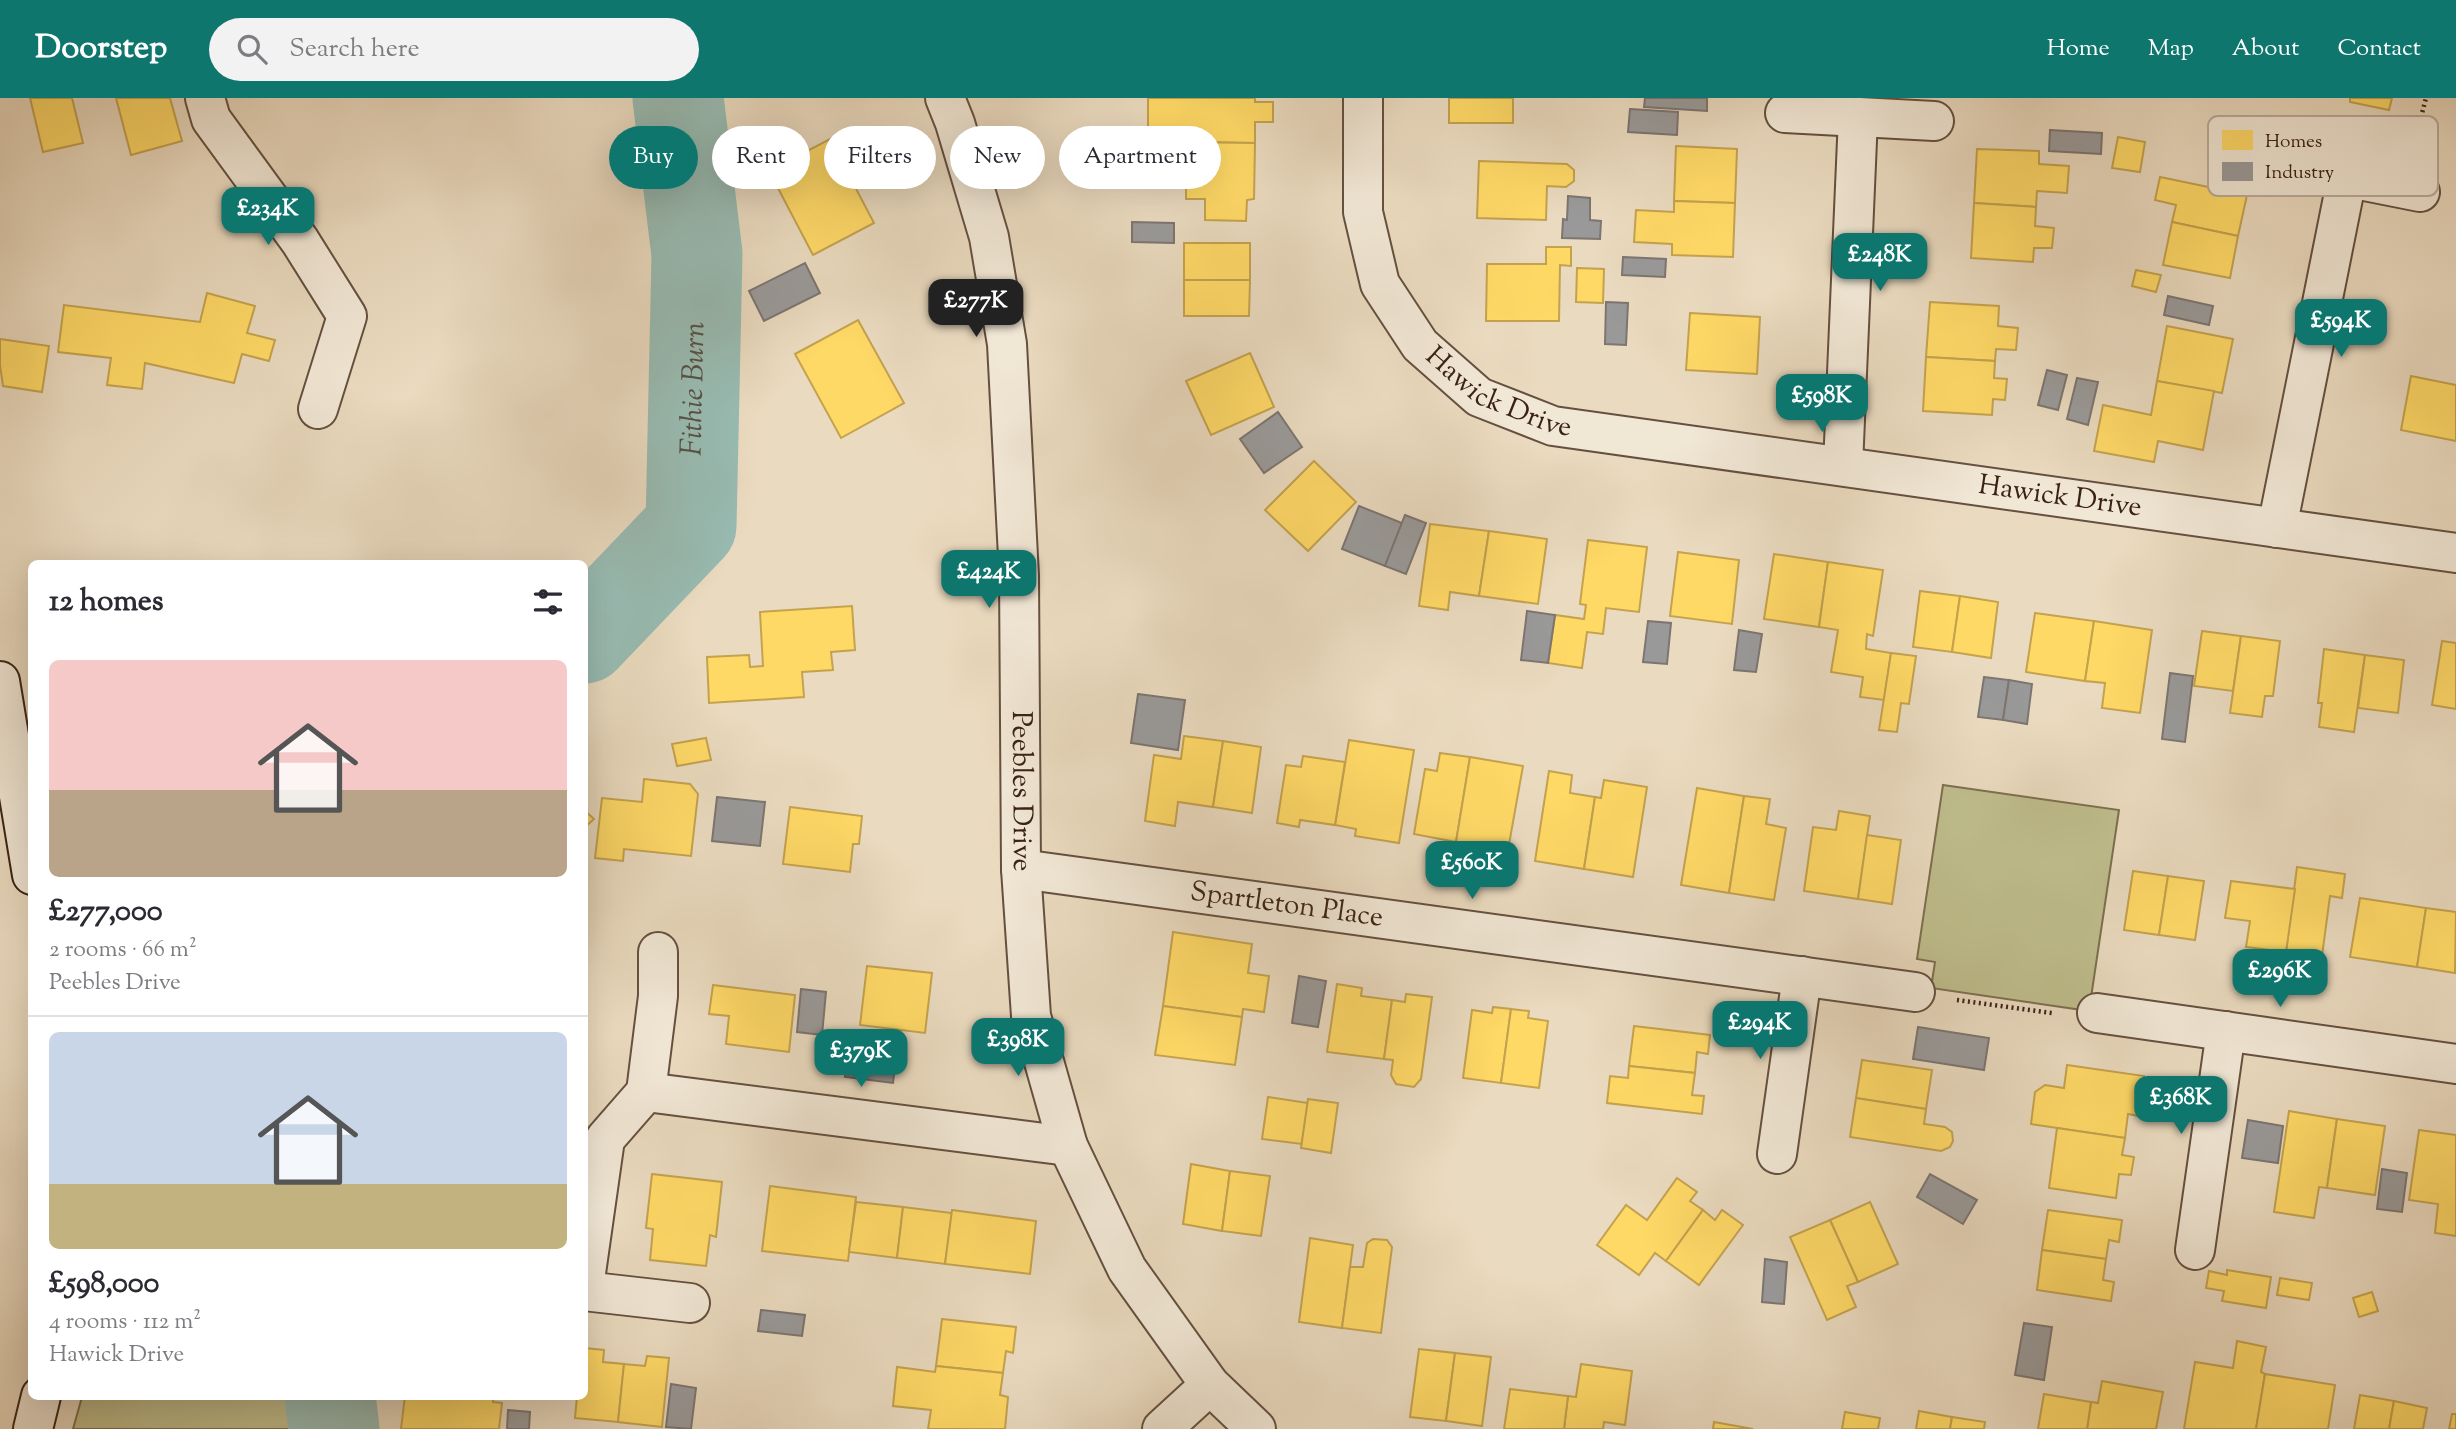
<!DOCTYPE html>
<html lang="en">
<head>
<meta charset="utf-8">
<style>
	body { margin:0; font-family:"Sorts Mill Goudy",serif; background:#f2f2f3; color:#2b2b33; height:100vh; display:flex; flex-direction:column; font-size:26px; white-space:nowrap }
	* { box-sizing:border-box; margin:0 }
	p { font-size:23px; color:#7c7c81 }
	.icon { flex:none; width:38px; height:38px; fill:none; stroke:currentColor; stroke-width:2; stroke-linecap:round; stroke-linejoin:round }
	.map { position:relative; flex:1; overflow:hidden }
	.side { position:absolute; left:28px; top:462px; width:560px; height:840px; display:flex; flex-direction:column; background:#fff; border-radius:10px; box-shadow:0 7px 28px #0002 }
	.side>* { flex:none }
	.top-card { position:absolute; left:609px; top:28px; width:665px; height:63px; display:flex; gap:14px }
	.price { position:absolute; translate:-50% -60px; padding:0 16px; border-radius:14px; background:#0f766e; color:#fff; font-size:23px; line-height:46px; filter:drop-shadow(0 2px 4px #0008) }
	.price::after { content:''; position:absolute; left:50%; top:42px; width:21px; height:16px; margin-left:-10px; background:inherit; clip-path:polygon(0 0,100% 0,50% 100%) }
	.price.active { background:#222; color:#fff }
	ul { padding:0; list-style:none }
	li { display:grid; align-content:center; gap:14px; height:371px; padding:0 21px }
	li+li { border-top:2px solid #e1e1e2 }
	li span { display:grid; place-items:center; height:217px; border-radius:10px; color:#555 }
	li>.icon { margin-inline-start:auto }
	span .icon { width:126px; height:126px; fill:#fffc; stroke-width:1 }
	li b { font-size:30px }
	h2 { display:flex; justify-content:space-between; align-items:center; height:84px; padding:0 21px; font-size:30px }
	.tag { padding:0 24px; border-radius:32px; background:#fff; box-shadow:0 7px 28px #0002; font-size:24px; line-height:63px }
	.tag.active { background:#0f766e; color:#fff }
	header { display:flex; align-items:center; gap:42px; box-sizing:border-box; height:98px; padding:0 35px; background:#0f766e; color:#fff }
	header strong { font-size:33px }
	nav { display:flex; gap:38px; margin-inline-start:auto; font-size:24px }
	.search { width:490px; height:63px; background:#f2f2f3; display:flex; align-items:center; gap:18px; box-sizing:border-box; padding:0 24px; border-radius:38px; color:#7c7c81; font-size:26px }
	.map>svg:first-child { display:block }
	.green { fill:#bfbd8c; stroke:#7c7050; stroke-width:2 }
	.homes { fill:#ffd966; stroke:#c4a24e; stroke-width:2 }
	.industry { fill:#999; stroke:#7c7571; stroke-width:2 }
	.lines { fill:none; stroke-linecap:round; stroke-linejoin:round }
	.river { stroke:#98bbb2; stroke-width:91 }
	.street-casing { stroke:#655040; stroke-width:42 }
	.secondary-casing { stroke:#392215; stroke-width:42 }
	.path { stroke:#392215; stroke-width:4.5; stroke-dasharray:2 3.5; stroke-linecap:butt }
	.street { stroke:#f1e7d5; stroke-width:38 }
	.secondary { stroke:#f1e7d5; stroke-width:38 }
	.labels { text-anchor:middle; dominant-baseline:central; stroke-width:7; stroke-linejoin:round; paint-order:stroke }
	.street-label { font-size:28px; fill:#392215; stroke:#f1e7d5 }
	.water-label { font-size:30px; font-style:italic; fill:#565044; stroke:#f1e7d5 }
	.key { fill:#f1e7d5; stroke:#baac9b; stroke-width:2 }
	.key-label { font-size:19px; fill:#392215 }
</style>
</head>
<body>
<header>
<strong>Doorstep</strong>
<div class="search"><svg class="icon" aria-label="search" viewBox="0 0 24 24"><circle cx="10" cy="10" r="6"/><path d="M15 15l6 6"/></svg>Search here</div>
<nav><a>Home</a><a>Map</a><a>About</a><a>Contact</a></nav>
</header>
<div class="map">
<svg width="2456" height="1331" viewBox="0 0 2456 1331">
	<rect width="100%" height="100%" fill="#eadabf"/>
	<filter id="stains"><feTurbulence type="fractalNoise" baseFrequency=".00286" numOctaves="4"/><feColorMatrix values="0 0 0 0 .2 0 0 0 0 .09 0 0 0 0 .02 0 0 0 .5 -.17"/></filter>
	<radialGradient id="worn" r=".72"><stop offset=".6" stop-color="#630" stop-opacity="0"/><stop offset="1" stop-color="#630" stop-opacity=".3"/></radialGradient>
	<g class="green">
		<path d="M1943 687 2119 712 2089 913 1931 890 1935 864 1917 861Z"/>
		<path d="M82 1299H360L361 1331H73Z"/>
	</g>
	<g class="homes">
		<path d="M30 0H72L83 45 43 54Z"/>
		<path d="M116 0H170L182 43 131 57Z"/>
		<path d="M1148 0H1255V4H1273V24H1255V45L1186 44 1187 31H1148Z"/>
		<rect x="1449" y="0" width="64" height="25"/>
		<path d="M2350 0H2392L2389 12 2350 4Z"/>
		<path d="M2118 39 2145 44 2140 74 2112 70Z"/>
		<path d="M830 41 874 125 813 157 769 73Z"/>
		<path d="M1186 44 1255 45 1254 101 1247 102 1246 123 1205 122V101H1186Z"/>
		<path d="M1676 48 1737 51 1735 105 1674 103Z"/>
		<path d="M1977 51 2039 53V66L2069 68 2067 95 2037 93 2036 109 1974 105Z"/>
		<path d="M1479 63 1567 66 1574 72V83L1566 89 1547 88 1546 122 1477 120Z"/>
		<path d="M2160 79 2247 97 2238 138 2172 124 2176 107 2155 102Z"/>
		<path d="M1674 103 1735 105 1733 159 1672 157V146L1634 144 1636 112 1674 114Z"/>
		<path d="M1974 105 2036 109 2035 128 2054 130 2052 150H2034L2033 164 1971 160Z"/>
		<path d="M2172 124 2238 138 2230 180 2163 167Z"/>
		<rect x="1184" y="145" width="66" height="37"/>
		<path d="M1546 149H1571V168L1560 167 1559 223H1486L1487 166H1546Z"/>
		<path d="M1577 170 1604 171 1603 205 1576 204Z"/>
		<path d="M2136 172 2161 177 2156 194 2132 188Z"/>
		<path d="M1184 182H1250L1249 218H1184Z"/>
		<path d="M207 195 255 208 247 235 275 242 269 263 242 256 234 285 145 265 142 291 107 287 111 260 58 254 64 207 200 224Z"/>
		<path d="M1930 204 1999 208 1998 228 2018 230 2016 252 1996 251 1995 263 1926 259Z"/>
		<path d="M1690 215 1760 219 1757 276 1686 272Z"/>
		<path d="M858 222 904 305 841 340 795 256Z"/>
		<path d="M2167 228 2233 241 2222 295 2157 283Z"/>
		<path d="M0 241 49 248 42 294 3 288 0 267Z"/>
		<path d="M1250 255 1274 309 1211 337 1186 283Z"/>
		<path d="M1926 259 1995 263 1994 280 2007 281 2005 302 1993 301 1992 317 1923 313Z"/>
		<path d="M2411 278 2456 287V343L2401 332Z"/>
		<path d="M2157 283 2214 293 2203 352 2158 343 2154 364 2094 353 2103 307 2151 317Z"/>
		<path d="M1314 363 1356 404 1308 453 1265 412Z"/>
		<path d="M1430 426 1489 433 1479 498 1450 494 1448 512 1419 508Z"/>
		<path d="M1489 433 1547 441 1538 506 1479 498Z"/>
		<path d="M1588 442 1647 449 1639 514 1606 510 1603 536 1587 534 1582 570 1548 565 1555 517 1584 521 1586 507 1580 506Z"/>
		<path d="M1678 454 1739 462 1732 526 1670 518Z"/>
		<path d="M1774 456 1828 464 1819 529 1764 521Z"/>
		<path d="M1828 464 1883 472 1873 538 1867 536 1866 551 1891 555 1884 602 1860 599 1863 579 1831 574 1838 532 1819 529Z"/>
		<path d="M1920 493 1960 498 1952 554 1913 549Z"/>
		<path d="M1960 498 1998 504 1991 560 1952 554Z"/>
		<path d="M852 508 855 552 831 554 833 572 802 574 804 599 709 605 707 559 749 557 750 569 763 568 760 514Z"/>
		<path d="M2035 515 2094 523 2085 583 2026 574Z"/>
		<path d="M2094 523 2152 532 2140 615 2102 610 2105 585 2085 583Z"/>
		<path d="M2202 533 2241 538 2233 593 2194 588Z"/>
		<path d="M2241 538 2280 543 2273 598H2265L2262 619 2230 615Z"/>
		<path d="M2442 543 2456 545V611L2432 607Z"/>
		<path d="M2324 551 2365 557 2354 634 2319 629 2322 605H2318Z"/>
		<path d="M1891 555 1916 558 1909 606 1901 605 1897 634 1879 632Z"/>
		<path d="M2365 557 2404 562 2398 615 2358 610Z"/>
		<path d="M1184 638 1223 643 1213 709 1178 704 1175 728 1145 723 1154 657 1181 661Z"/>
		<path d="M706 640 711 662 677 668 672 646Z"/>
		<path d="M1349 642 1414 652 1399 745 1355 738 1356 731 1335 727Z"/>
		<path d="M1223 643 1261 649 1252 715 1213 709Z"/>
		<path d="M1440 655 1470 659 1456 744 1414 736 1425 671 1437 673Z"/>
		<path d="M1303 658 1345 664 1335 727 1300 722 1299 729 1277 725 1286 667 1301 669Z"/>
		<path d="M1470 659 1523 668 1508 752 1456 744Z"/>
		<path d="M1549 673 1572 677 1570 695 1595 699 1584 771 1535 763Z"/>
		<path d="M644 681 690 686 698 696 691 758 624 751 623 763 595 760 602 700 642 704Z"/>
		<path d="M1604 682 1647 689 1633 779 1584 771 1595 699 1601 700Z"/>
		<path d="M1697 690 1744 698 1729 795 1681 787Z"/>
		<path d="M1744 698 1770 701 1766 726 1786 730 1774 802 1729 795Z"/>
		<path d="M790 709 862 718 859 746H853L850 774 783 766Z"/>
		<path d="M584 712 594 721 584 730Z"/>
		<path d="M1839 713 1870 718 1858 801 1804 793 1813 729 1836 732Z"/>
		<path d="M1867 737 1901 742 1892 806 1858 801Z"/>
		<path d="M2297 769 2345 776 2342 800 2330 798 2322 858 2286 854Z"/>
		<path d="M2133 773 2168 778 2159 837 2124 832Z"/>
		<path d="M2168 778 2204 783 2195 842 2159 837Z"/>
		<path d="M2231 783 2295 791 2286 854 2246 849 2250 823 2225 820Z"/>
		<path d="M2360 800 2426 810 2417 869 2350 859Z"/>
		<path d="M2426 810 2456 814 2455 875 2417 869Z"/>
		<path d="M1173 834 1252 846 1248 875 1269 878 1264 914 1243 911 1242 919 1163 908Z"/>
		<path d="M867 868 932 875 925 935 860 927Z"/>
		<path d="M1337 886 1362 890 1361 898 1392 902 1384 961 1327 954Z"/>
		<path d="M713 887 795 897 789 954 726 946 729 918 709 916Z"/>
		<path d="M1406 896 1432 899 1421 981 1414 989 1396 986 1391 977 1393 962 1384 961 1392 902 1405 904Z"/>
		<path d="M1163 908 1242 919 1235 967 1155 957Z"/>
		<path d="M1493 909 1511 911 1501 985 1463 980 1472 912 1492 915Z"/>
		<path d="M1511 911 1529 913 1528 920 1548 923 1539 990 1501 985Z"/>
		<path d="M1634 928 1710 937 1708 956 1697 954 1695 975 1629 968Z"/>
		<path d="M1862 962 1932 972 1926 1011 1856 1000Z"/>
		<path d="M2067 967 2144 978 2139 1018 2128 1016 2125 1040 2031 1026 2035 994 2045 987 2064 990Z"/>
		<path d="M1629 968 1695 975 1692 997 1704 998 1702 1016 1607 1005 1610 978 1628 980Z"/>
		<path d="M1268 999 1308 1005 1302 1046 1262 1041Z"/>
		<path d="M1856 1000 1926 1011 1924 1026 1945 1029 1952 1034 1953 1043 1950 1049 1941 1053 1850 1039Z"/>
		<path d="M1308 1001 1338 1005 1331 1055 1301 1050Z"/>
		<path d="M2289 1013 2337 1021 2327 1090 2319 1089 2314 1120 2274 1114Z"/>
		<path d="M2337 1021 2385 1028 2375 1097 2327 1090Z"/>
		<path d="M2057 1030 2125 1040 2122 1057 2134 1059 2131 1077 2119 1076 2116 1100 2049 1090Z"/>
		<path d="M2419 1032 2456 1037V1138L2435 1135 2438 1106 2409 1102Z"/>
		<path d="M1191 1066 1230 1073 1222 1133 1183 1126Z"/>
		<path d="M1230 1073 1270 1078 1261 1138 1222 1133Z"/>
		<path d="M652 1076 722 1084 716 1139 710 1137 706 1168 650 1162 653 1131 646 1130Z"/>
		<path d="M1677 1080 1697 1094 1690 1103 1703 1112 1666 1163 1655 1155 1639 1177 1597 1147 1626 1107 1647 1122Z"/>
		<path d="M770 1088 856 1099 848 1163 762 1153Z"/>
		<path d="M856 1104 903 1109 897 1160 849 1154Z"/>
		<path d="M1870 1104 1898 1166 1858 1184 1830 1122Z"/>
		<path d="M903 1109 952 1115 945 1166 897 1160Z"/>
		<path d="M952 1112 1036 1123 1030 1176 945 1166Z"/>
		<path d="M1703 1112 1715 1122 1722 1112 1743 1127 1699 1187 1666 1163Z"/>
		<path d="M2048 1112 2122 1122 2119 1144 2109 1142 2106 1161 2042 1152Z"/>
		<path d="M1830 1122 1858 1184 1847 1188 1856 1209 1827 1222 1790 1139Z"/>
		<path d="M1310 1140 1353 1147 1342 1230 1299 1224Z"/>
		<path d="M1373 1141 1387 1142 1392 1149 1381 1235 1342 1230 1350 1169H1363L1367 1145Z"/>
		<path d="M2042 1152 2106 1161 2103 1182 2114 1184 2111 1203 2037 1192Z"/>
		<path d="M2227 1172 2271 1179 2266 1210 2222 1203 2224 1193 2206 1190 2209 1173 2227 1177Z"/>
		<path d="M2280 1180 2312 1185 2309 1202 2277 1197Z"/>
		<path d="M2372 1194 2378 1213 2359 1219 2353 1200Z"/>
		<path d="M942 1221 1016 1229 1013 1255 1006 1253 1003 1275 936 1268Z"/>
		<path d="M2237 1243 2266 1249 2261 1274 2265 1276 2256 1331H2184L2195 1264 2233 1270Z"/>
		<path d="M584 1250 604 1252 603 1264 624 1266 618 1324 575 1320 577 1298H584Z"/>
		<path d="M1419 1251 1455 1255 1446 1323 1410 1319Z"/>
		<path d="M1455 1255 1491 1259 1482 1328 1446 1323Z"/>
		<path d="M647 1258 669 1260 662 1329 618 1324 624 1266 645 1268Z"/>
		<path d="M1581 1266 1632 1273 1625 1327 1604 1324 1603 1331H1564L1568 1298 1576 1299Z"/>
		<path d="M936 1268 1003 1275 1000 1297 1008 1299 1005 1331H928L931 1312 893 1308 897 1269 935 1274Z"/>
		<path d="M2265 1276 2335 1287 2328 1331H2256Z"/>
		<path d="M2102 1283 2163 1294 2156 1331H2087L2091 1304 2098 1305Z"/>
		<path d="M1510 1291 1568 1298 1564 1331H1504Z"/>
		<path d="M2044 1296 2091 1304 2087 1331H2038Z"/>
		<path d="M2360 1297 2394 1303 2389 1331H2354Z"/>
		<path d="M405 1298 431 1301V1298H493V1304L502 1305 499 1331H401Z"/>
		<path d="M2394 1303 2427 1310 2423 1331H2389Z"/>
		<path d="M1919 1313 1952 1319 1950 1331H1916Z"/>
		<path d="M1845 1314 1880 1320 1878 1331H1842Z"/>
		<path d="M2452 1316H2456V1331H2449Z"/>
		<path d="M1952 1319 1985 1324 1984 1331H1950Z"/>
		<path d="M1714 1324 1753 1331H1713Z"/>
	</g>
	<g class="industry">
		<path d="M1645 0H1707V13L1644 9Z"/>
		<path d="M1630 11 1678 14 1677 37 1628 34Z"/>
		<path d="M2050 32 2102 35 2101 56 2049 53Z"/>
		<path d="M1568 98 1590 100V122L1601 123 1600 141 1562 140 1563 121 1567 122Z"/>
		<path d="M1132 124 1174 125V145L1132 144Z"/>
		<path d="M1623 159 1666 161 1665 179 1622 177Z"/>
		<path d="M805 165 820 195 764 223 749 193Z"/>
		<path d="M2168 198 2213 208 2209 227 2164 217Z"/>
		<path d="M1606 204 1628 205 1626 247 1605 246Z"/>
		<path d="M2047 272 2067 277 2058 312 2038 307Z"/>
		<path d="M2077 280 2098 284 2088 327 2067 321Z"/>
		<path d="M1278 314 1302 349 1264 375 1240 341Z"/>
		<path d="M1359 408 1402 425 1385 468 1342 451Z"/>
		<path d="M1405 417 1426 425 1406 476 1385 468Z"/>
		<path d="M1527 513 1555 517 1548 565 1521 562Z"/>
		<path d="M1648 523 1671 525 1667 566 1643 564Z"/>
		<path d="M1739 532 1762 536 1756 574 1734 572Z"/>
		<path d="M2170 575 2193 578 2185 644 2162 641Z"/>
		<path d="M1984 579 2009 582 2003 622 1978 619Z"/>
		<path d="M2009 582 2032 586 2027 626 2003 622Z"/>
		<path d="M1138 596 1185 602 1178 652 1131 645Z"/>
		<path d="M717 699 765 704 760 748 712 743Z"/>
		<path d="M1299 878 1326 883 1318 929 1292 925Z"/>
		<path d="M801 891 826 894 822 937 797 934Z"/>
		<path d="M1918 929 1989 940 1984 972 1913 961Z"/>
		<path d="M850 937 898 943 893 985 845 979Z"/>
		<path d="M2248 1022 2283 1028 2278 1065 2242 1060Z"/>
		<path d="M2382 1071 2407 1075 2402 1114 2377 1111Z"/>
		<path d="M1930 1076 1977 1102 1963 1126 1917 1099Z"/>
		<path d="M1765 1161 1787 1164 1784 1206 1762 1204Z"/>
		<path d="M761 1212 805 1217 802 1238 758 1233Z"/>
		<path d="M2024 1225 2052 1229 2044 1282 2015 1277Z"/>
		<path d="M671 1286 696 1290 691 1331 666 1329Z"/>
		<path d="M508 1312 530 1314 529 1331H507Z"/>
	</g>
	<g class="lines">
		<g class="river">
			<path id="s1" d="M584 540 691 428 697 156 678 0"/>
			<path d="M330 1298 334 1331"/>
		</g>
		<defs>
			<g id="street">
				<path d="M205 0 211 21 300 143 347 218 318 311"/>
				<path id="s2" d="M945 0 955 25 989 139 1007 246 1019 478 1021 771 1031 918 1068 1048 1127 1171 1210 1287 1256 1331"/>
				<path id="s3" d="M1363 0V114L1380 186 1420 247 1479 299 1553 328 2456 455"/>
				<path d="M1785 15 1934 23"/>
				<path d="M2274 65 2420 94"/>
				<path d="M1843 368 1858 19"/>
				<path d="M2277 430 2347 80"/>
				<path id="s4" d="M1021 771 1915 894"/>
				<path d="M2097 915 2456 966"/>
				<path d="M646 994 1068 1048"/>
				<path d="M1777 1056 1802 878"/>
				<path d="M2195 1152 2226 933"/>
				<path d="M584 1189 605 1041 646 994 658 898V854"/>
				<path d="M584 1193 690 1205"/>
				<path d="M1162 1331 1210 1287"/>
			</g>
			<g id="secondary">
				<path d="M0 583 32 777"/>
				<path d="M33 1331 41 1298"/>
			</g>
		</defs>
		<use href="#street" class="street-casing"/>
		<use href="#secondary" class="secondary-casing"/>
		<g class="path">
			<path d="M2414 46 2426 0"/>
			<path d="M1957 902 2052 915"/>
		</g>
		<use href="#street" class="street"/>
		<use href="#secondary" class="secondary"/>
	</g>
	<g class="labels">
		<g class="street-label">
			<text stroke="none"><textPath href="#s3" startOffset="355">Hawick Drive</textPath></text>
			<text stroke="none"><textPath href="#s3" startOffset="931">Hawick Drive</textPath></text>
			<text stroke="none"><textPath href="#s2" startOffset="702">Peebles Drive</textPath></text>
			<text stroke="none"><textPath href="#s4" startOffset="268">Spartleton Place</textPath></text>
		</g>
		<g class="water-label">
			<text stroke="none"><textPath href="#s1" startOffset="292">Fithie Burn</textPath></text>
		</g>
	</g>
	<rect x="2208" y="18" width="230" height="80" rx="10" class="key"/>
	<rect x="2222" y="32" width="31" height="20" fill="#ffd966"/>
	<rect x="2222" y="64" width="31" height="19" fill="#999"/>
	<g class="key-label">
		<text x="2265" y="49">Homes</text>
		<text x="2265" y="80">Industry</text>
	</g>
	<rect width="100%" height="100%" filter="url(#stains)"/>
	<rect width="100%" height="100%" fill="url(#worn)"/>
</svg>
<b class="price" style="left:268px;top:149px">£234K</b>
<b class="price" style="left:1880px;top:195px">£248K</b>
<b class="price active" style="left:976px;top:241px">£277K</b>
<b class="price" style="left:2341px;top:261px">£594K</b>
<b class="price" style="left:1822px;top:336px">£598K</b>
<b class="price" style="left:989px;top:512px">£424K</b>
<b class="price" style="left:1472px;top:803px">£560K</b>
<b class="price" style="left:2280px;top:911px">£296K</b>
<b class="price" style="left:1760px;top:963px">£294K</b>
<b class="price" style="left:1018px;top:980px">£398K</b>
<b class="price" style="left:861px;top:991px">£379K</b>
<b class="price" style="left:2181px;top:1038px">£368K</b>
<div class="top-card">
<a class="tag active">Buy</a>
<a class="tag">Rent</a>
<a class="tag">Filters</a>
<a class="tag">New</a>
<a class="tag">Apartment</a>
</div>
<section class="side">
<h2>12 homes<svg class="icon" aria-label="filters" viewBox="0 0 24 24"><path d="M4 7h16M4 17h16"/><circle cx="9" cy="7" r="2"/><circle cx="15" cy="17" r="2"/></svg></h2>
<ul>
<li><span style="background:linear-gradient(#f6c9c9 60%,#b9a48a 0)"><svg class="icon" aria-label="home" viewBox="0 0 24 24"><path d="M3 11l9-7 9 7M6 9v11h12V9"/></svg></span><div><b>£277,000</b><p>2 rooms · 66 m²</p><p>Peebles Drive</p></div></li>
<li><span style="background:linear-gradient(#c9d6e8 70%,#c2b280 0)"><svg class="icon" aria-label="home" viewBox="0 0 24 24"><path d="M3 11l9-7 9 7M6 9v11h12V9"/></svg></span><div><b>£598,000</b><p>4 rooms · 112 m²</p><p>Hawick Drive</p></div></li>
</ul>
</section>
</div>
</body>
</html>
